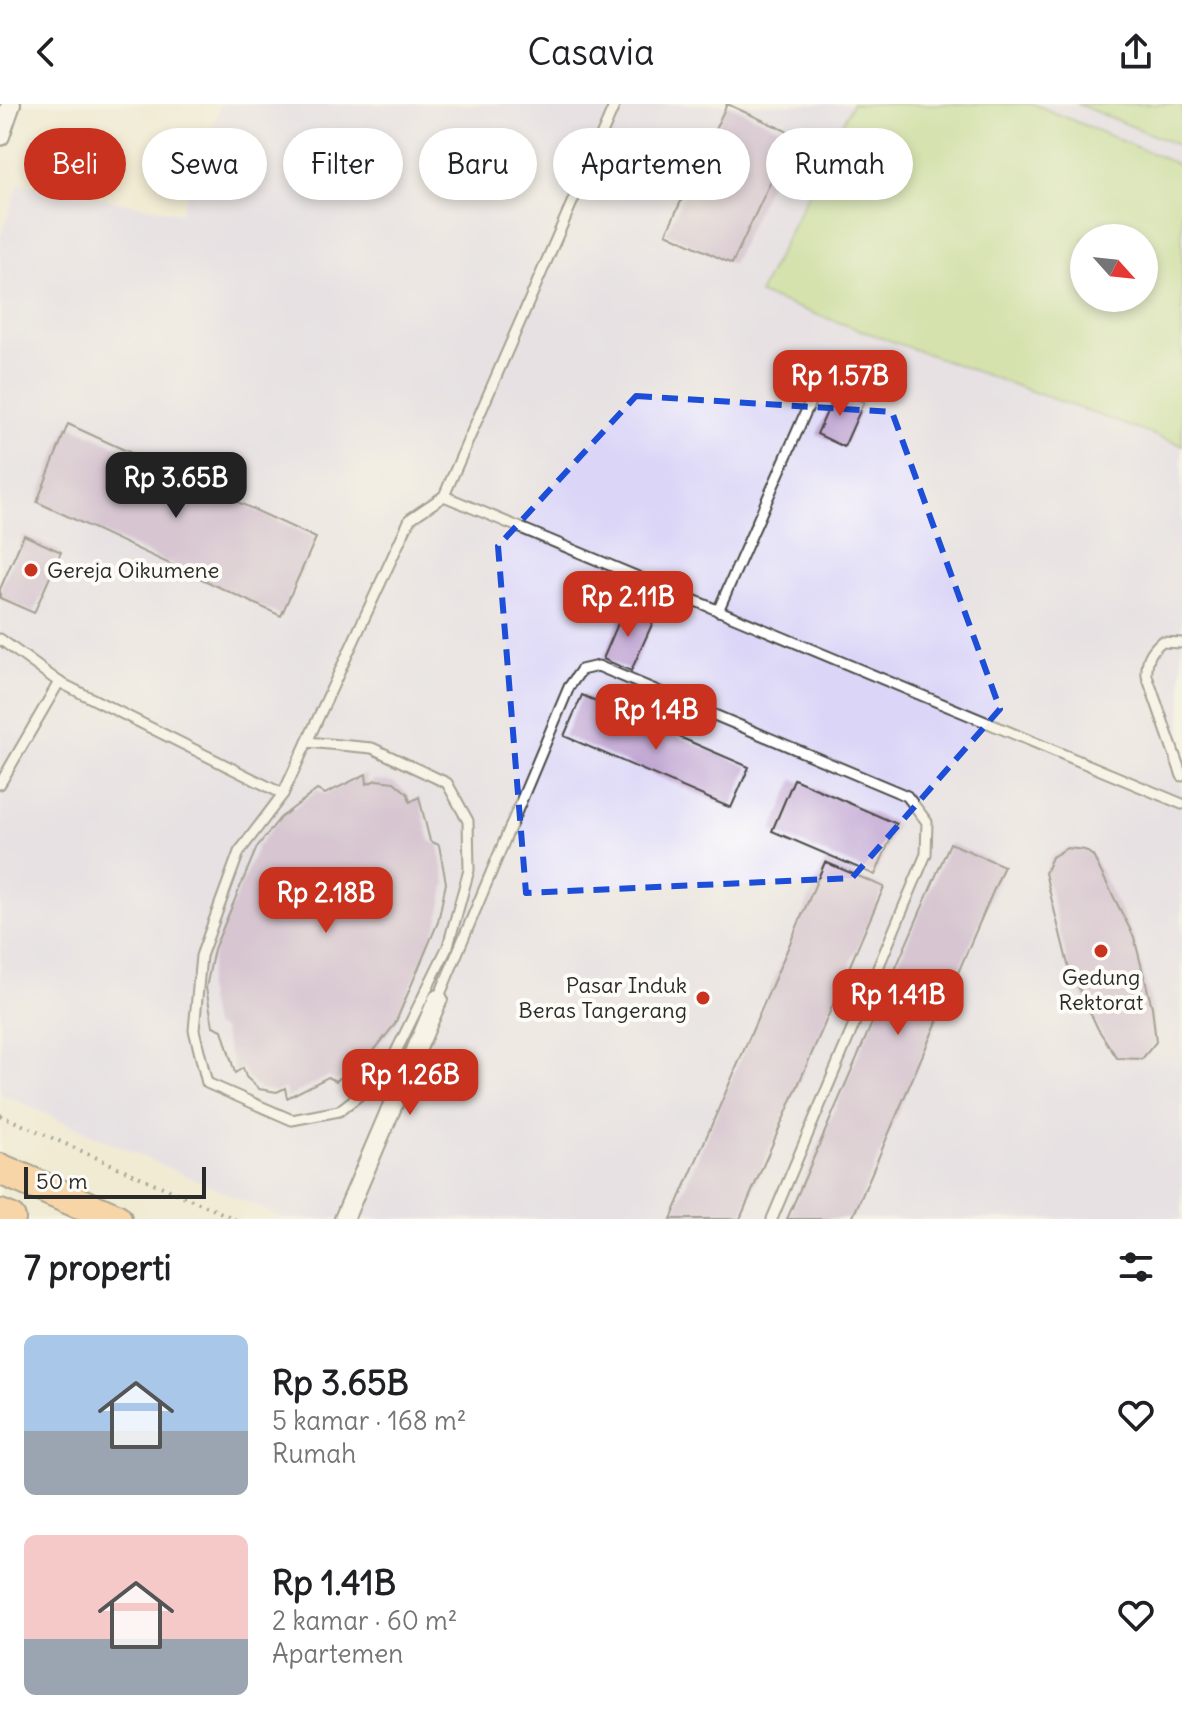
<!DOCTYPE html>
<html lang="id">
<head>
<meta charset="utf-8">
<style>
	body { margin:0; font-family:Delius,sans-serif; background:#f6f6f6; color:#202124; height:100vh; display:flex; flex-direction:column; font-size:30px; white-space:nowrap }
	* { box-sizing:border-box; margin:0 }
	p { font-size:26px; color:#757577 }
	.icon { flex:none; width:44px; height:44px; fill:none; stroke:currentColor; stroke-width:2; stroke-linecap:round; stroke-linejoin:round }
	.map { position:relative; height:1115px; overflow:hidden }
	.details { display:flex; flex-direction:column; background:#fff; flex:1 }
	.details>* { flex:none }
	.hud { position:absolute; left:24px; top:24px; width:1134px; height:72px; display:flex; gap:16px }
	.needle { width:52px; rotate:117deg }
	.controls { position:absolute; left:1070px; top:120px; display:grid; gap:16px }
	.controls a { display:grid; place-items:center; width:88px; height:88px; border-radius:50%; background:#fff; box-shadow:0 4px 12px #0003; font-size:40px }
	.scale { position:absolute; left:24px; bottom:20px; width:182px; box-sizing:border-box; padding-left:8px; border:4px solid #2b2b2b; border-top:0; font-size:22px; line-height:28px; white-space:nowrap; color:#2b2b2b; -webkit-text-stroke:6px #fdfcf7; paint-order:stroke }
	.price { position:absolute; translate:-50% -68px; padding:0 18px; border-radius:16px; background:#c8321e; color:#fff; font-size:26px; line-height:52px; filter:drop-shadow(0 2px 4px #0008) }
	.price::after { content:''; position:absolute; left:50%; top:48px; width:24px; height:18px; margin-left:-12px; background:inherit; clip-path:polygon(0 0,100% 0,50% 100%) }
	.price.on { background:#222; color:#fff }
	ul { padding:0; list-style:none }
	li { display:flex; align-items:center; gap:24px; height:200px; padding:0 24px }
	li span { display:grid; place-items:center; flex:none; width:224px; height:160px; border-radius:12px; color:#555 }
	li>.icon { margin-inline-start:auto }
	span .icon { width:96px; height:96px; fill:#fffc; stroke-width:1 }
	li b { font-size:34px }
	h2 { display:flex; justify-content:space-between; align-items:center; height:96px; padding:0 24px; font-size:34px }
	.tag { padding:0 28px; border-radius:36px; background:#fff; box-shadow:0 4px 12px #0003; font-size:28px; line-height:72px }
	.tag.on { background:#c8321e; color:#fff }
	header { display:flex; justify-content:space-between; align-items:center; height:104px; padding:0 24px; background:#fff; font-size:36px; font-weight:600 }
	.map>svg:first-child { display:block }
	.built { fill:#dbd6f7; fill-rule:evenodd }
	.green { fill:#b3d881; stroke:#6f8256; stroke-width:2; fill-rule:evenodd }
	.building { fill:#b89ace }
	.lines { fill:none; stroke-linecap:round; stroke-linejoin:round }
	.lane-casing { stroke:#494844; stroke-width:13 }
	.street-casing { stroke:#494844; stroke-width:22 }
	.primary-casing { stroke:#494844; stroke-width:34 }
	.path { stroke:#494844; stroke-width:4; stroke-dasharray:2 6; stroke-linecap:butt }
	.lane { stroke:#fff; stroke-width:9 }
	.street { stroke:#fff; stroke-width:18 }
	.primary { stroke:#ffbb71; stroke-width:30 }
	.marked { fill:none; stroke:#1d4ed8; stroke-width:6; stroke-dasharray:16 10; stroke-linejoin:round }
	.poi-dot { fill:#c8321e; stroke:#fdfcf7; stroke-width:3 }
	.labels { text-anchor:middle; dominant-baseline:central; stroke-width:8; stroke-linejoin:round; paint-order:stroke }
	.poi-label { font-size:22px; fill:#2b2b2b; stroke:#fdfcf7; text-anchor:start }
</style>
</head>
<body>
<header><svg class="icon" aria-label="back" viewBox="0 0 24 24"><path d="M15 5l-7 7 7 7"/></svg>Casavia<svg class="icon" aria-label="share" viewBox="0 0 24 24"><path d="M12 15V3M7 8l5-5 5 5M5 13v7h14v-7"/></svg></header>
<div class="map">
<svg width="1182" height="1115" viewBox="0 0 1182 1115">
	<rect width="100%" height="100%" fill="#fdfcf7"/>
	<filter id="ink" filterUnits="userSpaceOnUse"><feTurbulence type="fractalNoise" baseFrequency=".0125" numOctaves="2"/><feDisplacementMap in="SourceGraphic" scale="16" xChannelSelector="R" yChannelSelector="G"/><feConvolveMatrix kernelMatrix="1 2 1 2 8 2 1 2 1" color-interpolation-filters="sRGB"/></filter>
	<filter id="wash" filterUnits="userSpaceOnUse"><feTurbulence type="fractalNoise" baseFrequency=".006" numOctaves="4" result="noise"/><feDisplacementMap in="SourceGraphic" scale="32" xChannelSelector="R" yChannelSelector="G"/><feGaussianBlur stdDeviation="1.8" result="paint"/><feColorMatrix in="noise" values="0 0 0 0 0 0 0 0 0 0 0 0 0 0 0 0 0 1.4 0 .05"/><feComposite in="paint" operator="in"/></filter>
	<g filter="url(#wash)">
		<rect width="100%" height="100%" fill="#f1ebd4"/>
		<path class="built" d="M221 0H1182V1115H285L0 990V134L19 79 180 109ZM1084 134H1144V194H1084Z"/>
		<g class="green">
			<path d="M852 0H1034L1182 62V341L759 190ZM1144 134V194H1084V134Z"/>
			<path d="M1077 0H1182V43Z"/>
		</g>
		<g id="blocks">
			<g class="building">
				<path d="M727 0 793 30 732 160 666 129Z"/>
				<path d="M837 285 864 298 844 343 817 330Z"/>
				<path d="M68 320 316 434 281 512 37 398Z"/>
				<path d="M24 431 61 448 34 509 0 494V485Z"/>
				<path d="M625 503 654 516 631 567 603 555Z"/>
				<path d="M582 591 749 663 731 704 564 632Z"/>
				<path d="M366 670 367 680 376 676 394 678 408 690 410 698 419 693 430 737 439 741 446 779 438 818 395 920 372 949 336 977 328 973 287 994 285 984 277 988 259 985 246 973 243 964 235 969 222 926 213 922 206 884 214 845 257 743 280 714 317 686 325 690Z"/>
				<path d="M794 675 897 720 875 771 772 727Z"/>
				<path d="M950 739 1004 762 852 1115H787Z"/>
				<path d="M1067 744 1085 746 1093 752 1134 833 1152 903 1156 938 1142 955 1117 954 1098 925 1068 861 1045 769 1052 753Z"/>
				<path d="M825 758 884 783 740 1115H671Z"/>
			</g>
		</g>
	</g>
	<g filter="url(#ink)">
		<use href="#blocks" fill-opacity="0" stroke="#494844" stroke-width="2"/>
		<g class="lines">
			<defs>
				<g id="lane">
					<path d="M444 392 1182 700"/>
					<path d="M718 507 826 262"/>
					<path d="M0 535 59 578 0 680"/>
					<path d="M1182 539 1161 538C1150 548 1146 556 1147 572L1182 672"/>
					<path d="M59 578 283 690 239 748 201 852 194 926 207 979 292 1016 339 1007 384 972 448 842 469 766 468 717 447 679 372 644 307 638"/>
					<path d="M283 690 410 415 444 392 615 0"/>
					<path d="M438 895 569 583 581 566 598 562 907 692 927 718 926 750 772 1115"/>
				</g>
				<g id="street">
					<path d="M0 32 11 0"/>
					<path d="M344 1115 438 895"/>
				</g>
				<g id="primary">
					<path d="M0 1065 116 1115"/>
					<path d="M0 1111 10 1115"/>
				</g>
			</defs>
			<use href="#lane" class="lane-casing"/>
			<use href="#street" class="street-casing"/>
			<use href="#primary" class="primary-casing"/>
			<path class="path" d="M0 1011 235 1115"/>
			<use href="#lane" class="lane"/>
			<use href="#street" class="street"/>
			<use href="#primary" class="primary"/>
		</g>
	</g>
	<path d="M0 0H1182V1115H0ZM636 292 892 308 1000 605 852 774 526 789 498 442Z" fill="#f1ebd4" fill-opacity=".55" fill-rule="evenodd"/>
	<path class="marked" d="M636 292 892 308 1000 605 852 774 526 789 498 442Z"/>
	<g class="poi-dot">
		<circle cx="31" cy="466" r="8"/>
		<circle cx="1101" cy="847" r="8"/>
		<circle cx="703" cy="894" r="8"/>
	</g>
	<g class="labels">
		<g class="poi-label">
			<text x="47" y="466">Gereja Oikumene</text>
			<text x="1101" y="873" text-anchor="middle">Gedung<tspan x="1101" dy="25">Rektorat</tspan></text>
			<text x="687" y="881" text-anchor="end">Pasar Induk<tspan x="687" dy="25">Beras Tangerang</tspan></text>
		</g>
	</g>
</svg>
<div class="controls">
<a><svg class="needle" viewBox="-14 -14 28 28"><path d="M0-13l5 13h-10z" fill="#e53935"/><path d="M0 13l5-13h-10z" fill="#757577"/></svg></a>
</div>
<div class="scale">50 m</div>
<b class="price" style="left:840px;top:314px">Rp 1.57B</b>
<b class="price on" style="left:176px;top:416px">Rp 3.65B</b>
<b class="price" style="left:628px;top:535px">Rp 2.11B</b>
<b class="price" style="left:656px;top:648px">Rp 1.4B</b>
<b class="price" style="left:326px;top:831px">Rp 2.18B</b>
<b class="price" style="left:898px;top:933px">Rp 1.41B</b>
<b class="price" style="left:410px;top:1013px">Rp 1.26B</b>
<div class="hud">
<a class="tag on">Beli</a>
<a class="tag">Sewa</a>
<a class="tag">Filter</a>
<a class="tag">Baru</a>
<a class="tag">Apartemen</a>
<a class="tag">Rumah</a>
</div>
</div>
<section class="details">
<h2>7 properti<svg class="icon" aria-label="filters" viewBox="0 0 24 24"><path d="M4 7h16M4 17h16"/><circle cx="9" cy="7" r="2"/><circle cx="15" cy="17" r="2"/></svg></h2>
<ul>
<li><span style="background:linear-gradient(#a9c7e8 60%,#9aa5b1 0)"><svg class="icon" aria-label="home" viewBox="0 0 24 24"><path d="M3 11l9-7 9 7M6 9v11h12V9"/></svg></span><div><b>Rp 3.65B</b><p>5 kamar · 168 m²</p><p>Rumah</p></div><svg class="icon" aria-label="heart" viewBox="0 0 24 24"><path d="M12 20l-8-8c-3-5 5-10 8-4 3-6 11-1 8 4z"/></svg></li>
<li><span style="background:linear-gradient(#f6c9c9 65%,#9aa5b1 0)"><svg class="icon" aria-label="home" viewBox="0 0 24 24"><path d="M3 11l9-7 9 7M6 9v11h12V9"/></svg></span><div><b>Rp 1.41B</b><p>2 kamar · 60 m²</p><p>Apartemen</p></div><svg class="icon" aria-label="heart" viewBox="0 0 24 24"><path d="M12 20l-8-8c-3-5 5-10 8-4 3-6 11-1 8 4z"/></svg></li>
</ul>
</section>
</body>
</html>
